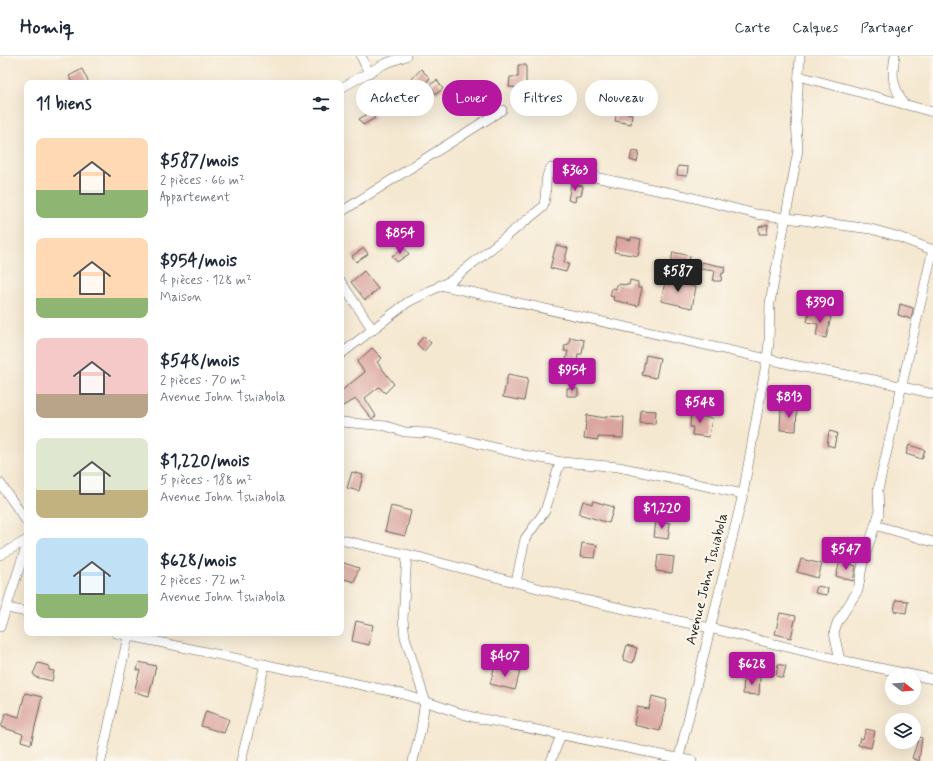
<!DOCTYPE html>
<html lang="fr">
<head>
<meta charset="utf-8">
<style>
	body { margin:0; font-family:Mynerve,sans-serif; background:#f2f2f3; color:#1f2937; height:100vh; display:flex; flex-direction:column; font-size:15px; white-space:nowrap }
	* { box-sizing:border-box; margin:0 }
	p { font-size:13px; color:#747a83 }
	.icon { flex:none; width:22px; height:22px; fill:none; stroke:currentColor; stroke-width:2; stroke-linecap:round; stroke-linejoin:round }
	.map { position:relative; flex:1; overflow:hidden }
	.sheet { position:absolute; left:24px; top:24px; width:320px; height:556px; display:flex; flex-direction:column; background:#fff; border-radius:8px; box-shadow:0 4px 16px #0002 }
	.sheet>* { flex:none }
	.hud { position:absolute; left:356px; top:24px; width:380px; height:36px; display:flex; gap:8px }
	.needle { width:26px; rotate:107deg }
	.controls { position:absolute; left:885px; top:613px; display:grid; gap:8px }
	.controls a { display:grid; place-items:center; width:36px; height:36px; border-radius:50%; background:#fff; box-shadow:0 4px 16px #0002; font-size:20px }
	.price { position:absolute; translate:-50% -34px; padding:0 9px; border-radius:4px; background:#b5179e; color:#fff; font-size:13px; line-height:26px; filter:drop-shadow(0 1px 2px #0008) }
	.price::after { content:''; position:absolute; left:50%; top:24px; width:12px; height:9px; margin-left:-6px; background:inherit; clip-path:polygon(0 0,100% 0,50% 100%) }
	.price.active { background:#222; color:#fff }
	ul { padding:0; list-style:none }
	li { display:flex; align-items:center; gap:12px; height:100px; padding:0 12px }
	li span { display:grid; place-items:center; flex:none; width:112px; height:80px; border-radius:8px; color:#555 }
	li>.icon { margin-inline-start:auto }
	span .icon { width:48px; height:48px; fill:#fffc; stroke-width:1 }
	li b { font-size:17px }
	h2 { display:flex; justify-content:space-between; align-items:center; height:48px; padding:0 12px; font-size:17px }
	.pill { padding:0 14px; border-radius:18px; background:#fff; box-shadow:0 4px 16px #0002; font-size:14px; line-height:36px }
	.pill.active { background:#b5179e; color:#fff }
	header { display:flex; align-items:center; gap:24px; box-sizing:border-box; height:56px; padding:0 20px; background:#fff; border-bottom:1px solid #e0e1e3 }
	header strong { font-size:19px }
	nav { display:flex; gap:22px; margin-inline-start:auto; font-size:14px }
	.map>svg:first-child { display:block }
	.building { fill:#daa59f }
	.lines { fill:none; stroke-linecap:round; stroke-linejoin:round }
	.minor-casing { stroke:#68635b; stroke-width:10 }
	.minor { stroke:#fff; stroke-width:9 }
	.labels { text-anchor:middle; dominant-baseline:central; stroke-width:4; stroke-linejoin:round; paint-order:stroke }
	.street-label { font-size:14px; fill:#1c1c1c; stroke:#fbf7ec }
</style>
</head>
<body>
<header>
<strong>Homiq</strong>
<nav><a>Carte</a><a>Calques</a><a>Partager</a></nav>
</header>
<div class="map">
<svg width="933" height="705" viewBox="0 0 933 705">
	<rect width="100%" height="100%" fill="#fbf7ec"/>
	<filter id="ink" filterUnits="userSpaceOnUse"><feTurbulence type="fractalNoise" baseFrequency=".025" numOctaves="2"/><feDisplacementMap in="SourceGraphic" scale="8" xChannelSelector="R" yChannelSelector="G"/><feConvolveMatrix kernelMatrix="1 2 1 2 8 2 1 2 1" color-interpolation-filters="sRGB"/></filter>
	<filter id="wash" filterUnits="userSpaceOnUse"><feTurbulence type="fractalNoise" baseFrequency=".012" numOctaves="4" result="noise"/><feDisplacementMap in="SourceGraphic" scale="16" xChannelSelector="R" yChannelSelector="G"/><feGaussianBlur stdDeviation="0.9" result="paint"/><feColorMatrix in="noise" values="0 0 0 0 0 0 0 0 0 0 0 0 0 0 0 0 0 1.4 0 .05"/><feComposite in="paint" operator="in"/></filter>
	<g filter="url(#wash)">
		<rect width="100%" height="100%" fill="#f5e8d1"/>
		<g id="blocks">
			<g class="building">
				<path d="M518 9H526V32L509 31 510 21H518Z"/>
				<path d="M82 13 89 27H73L69 20Z"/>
				<path d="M421 13 430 22 418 34 410 25Z"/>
				<path d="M437 24 443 33 436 38 430 29Z"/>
				<path d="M532 27 540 29 537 40 529 39Z"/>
				<path d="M495 32 499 39 487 44 484 37Z"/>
				<path d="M617 55 632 58 631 68 615 65Z"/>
				<path d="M371 56 375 62 363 69 359 63Z"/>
				<path d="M632 95 639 96 637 106 630 104Z"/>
				<path d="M678 110 688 111 687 120 677 119Z"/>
				<path d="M571 128 583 130 581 140H576L575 146 568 144Z"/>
				<path d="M404 167 412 178 405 184 396 172Z"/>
				<path d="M768 168 767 178H759V171Z"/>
				<path d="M617 181 631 184V181L641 183 638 200 614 196Z"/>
				<path d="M556 189 568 192 564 206 569 208 566 216 550 212Z"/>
				<path d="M364 192 368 198 356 206 352 200Z"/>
				<path d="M404 192 409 198 397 206 392 200Z"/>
				<path d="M673 196 690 200 688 210 671 206Z"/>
				<path d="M701 206 725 211 724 217H722L721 225H713L715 215 700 213Z"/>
				<path d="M364 215 378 233 365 244 351 226Z"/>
				<path d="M666 221 679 224 678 227 696 231 692 252 661 245Z"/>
				<path d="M630 224 638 226V232H642L638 250 613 244 614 241 610 240 612 232 616 233 617 228 629 229Z"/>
				<path d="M900 248 913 252 911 263 898 259Z"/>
				<path d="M809 256 831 261 826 282 816 280 818 268 807 266Z"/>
				<path d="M424 280 431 287 424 295 417 288Z"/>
				<path d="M570 281 584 284 582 298H578L576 312 565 309 568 295H564L565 289 569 288Z"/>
				<path d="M372 292 382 302 377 306 394 328 385 337 379 331 365 342 376 360 372 363 356 343 341 351V335L365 316 357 306Z"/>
				<path d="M646 299 660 302 656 322 642 319Z"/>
				<path d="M508 318 528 322 524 345 503 341Z"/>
				<path d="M567 332 578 333V340H567Z"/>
				<path d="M781 352H797L796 375 780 374Z"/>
				<path d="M641 354 656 355 655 368 640 367Z"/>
				<path d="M691 354 703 356 702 361 712 362 709 381 692 379 693 371H690Z"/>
				<path d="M587 359 606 362V360L624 361 623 382 598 381V384L584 382Z"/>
				<path d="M829 375 837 377 834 391 827 389Z"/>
				<path d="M909 389 925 394 922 403 906 398Z"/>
				<path d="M352 416 363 419 359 435 347 432Z"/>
				<path d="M583 445 592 448 593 445 614 451 609 467 579 458Z"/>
				<path d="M391 450 411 455 405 480 385 475Z"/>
				<path d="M656 465 670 467 668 483 654 481Z"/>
				<path d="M582 487 597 489 595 502 580 501Z"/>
				<path d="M658 499 674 501 672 517 656 515Z"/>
				<path d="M801 503 822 508 818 522 797 516Z"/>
				<path d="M840 505 856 510 853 525 836 520Z"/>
				<path d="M341 506 359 512 354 526 341 522Z"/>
				<path d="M817 530 828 532 827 539 815 537Z"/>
				<path d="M896 544 908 545 906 557 894 555Z"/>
				<path d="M780 557 796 560 791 582 775 578Z"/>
				<path d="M356 565 373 569 369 589 352 585Z"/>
				<path d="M627 589 637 592 633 607 623 604Z"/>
				<path d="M139 606 156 610 149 640 134 636 140 614H137Z"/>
				<path d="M38 607 49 610V614L54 615 52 625 35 621V619L33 618Z"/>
				<path d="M778 608 786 610 783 622 776 620Z"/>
				<path d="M495 609 520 615 515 634 490 628Z"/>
				<path d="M744 620 760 621 759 639 743 638Z"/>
				<path d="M25 637 42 641 31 688 21 685 23 678 1 671 6 657 19 661Z"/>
				<path d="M652 640 667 644 660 675 634 669 637 651 649 653Z"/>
				<path d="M206 655 229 663 224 677 201 670Z"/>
				<path d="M866 673 875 675 871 692 858 689 860 682 863 683Z"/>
				<path d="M919 681 922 682 919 705 912 702Z"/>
			</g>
		</g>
	</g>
	<g filter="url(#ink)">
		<use href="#blocks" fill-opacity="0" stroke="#68635b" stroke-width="1"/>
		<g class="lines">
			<defs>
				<g id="minor">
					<path d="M361 0 369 17"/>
					<path d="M895 0C891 23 893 27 903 48"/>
					<path d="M799 20 933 56"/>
					<path d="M341 32 384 8 406 0"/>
					<path d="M341 156 502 54"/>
					<path d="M341 226 373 274"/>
					<path d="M440 229 798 310 875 324 933 338"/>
					<path d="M341 298 408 246 452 224 543 151C548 139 543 121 551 112L686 140 756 158 871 173 896 180 933 194"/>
					<path d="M341 366 386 370 405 376 429 377 464 384 524 399 562 406"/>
					<path d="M0 427 27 466"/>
					<path d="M875 469 933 486"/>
					<path d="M341 484 422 502 580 543 710 572 840 604 933 623"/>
					<path d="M407 498 403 563 405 581 425 644 421 673 413 705"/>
					<path d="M0 499 27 484"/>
					<path d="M516 526 525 483 545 455 559 410 562 406 619 411 743 438"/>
					<path d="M7 552 27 556"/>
					<path d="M0 571 27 488"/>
					<path d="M116 577 395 636C422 643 447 654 473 661L692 705"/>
					<path d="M840 604 834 577 837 567 858 534 863 506 879 458 878 434 933 193"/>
					<path d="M101 705 128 580"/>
					<path d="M241 705 265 608"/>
					<path d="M551 705 561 679"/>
					<path d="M678 705 743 438 767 302 769 287 770 247 798 94 796 66 800 0"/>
				</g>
			</defs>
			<use href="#minor" class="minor-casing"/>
			<use href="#minor" class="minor"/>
		</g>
	</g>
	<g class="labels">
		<g class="street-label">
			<text transform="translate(707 523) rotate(-76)">Avenue John Tshiabola</text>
		</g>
	</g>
</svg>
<div class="controls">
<a><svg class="needle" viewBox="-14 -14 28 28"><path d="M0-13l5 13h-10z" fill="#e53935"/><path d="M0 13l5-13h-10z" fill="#747a83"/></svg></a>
<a><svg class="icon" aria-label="layers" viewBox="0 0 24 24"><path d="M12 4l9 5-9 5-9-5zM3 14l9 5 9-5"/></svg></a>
</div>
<b class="price" style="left:575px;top:136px">$363</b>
<b class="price" style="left:400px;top:199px">$854</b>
<b class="price active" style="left:678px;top:237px">$587</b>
<b class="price" style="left:820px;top:268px">$390</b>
<b class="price" style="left:572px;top:336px">$954</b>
<b class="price" style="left:789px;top:363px">$813</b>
<b class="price" style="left:700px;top:368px">$548</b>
<b class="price" style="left:662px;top:474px">$1,220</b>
<b class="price" style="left:846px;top:515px">$547</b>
<b class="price" style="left:505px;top:622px">$407</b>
<b class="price" style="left:752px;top:630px">$628</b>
<div class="hud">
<a class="pill">Acheter</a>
<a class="pill active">Louer</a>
<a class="pill">Filtres</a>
<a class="pill">Nouveau</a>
</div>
<section class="sheet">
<h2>11 biens<svg class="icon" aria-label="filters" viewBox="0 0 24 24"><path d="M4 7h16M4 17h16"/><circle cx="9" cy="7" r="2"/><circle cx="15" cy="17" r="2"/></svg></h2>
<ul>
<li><span style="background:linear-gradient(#ffd9b3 65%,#8fb573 0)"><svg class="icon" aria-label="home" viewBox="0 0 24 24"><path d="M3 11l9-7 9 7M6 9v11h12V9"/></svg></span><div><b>$587/mois</b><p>2 pièces · 66 m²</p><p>Appartement</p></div></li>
<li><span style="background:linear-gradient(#ffd9b3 75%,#8fb573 0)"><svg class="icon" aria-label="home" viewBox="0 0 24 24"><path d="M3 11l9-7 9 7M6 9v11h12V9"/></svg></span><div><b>$954/mois</b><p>4 pièces · 128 m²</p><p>Maison</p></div></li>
<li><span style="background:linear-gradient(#f6c9c9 70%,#b9a48a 0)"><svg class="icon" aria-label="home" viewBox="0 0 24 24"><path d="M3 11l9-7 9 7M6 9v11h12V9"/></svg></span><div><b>$548/mois</b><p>2 pièces · 70 m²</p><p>Avenue John Tshiabola</p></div></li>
<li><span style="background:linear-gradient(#dfe7d0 65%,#c2b280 0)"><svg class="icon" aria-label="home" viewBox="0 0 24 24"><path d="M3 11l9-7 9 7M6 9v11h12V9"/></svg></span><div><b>$1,220/mois</b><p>5 pièces · 188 m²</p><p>Avenue John Tshiabola</p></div></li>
<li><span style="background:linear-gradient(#bfe0f5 70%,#8fb573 0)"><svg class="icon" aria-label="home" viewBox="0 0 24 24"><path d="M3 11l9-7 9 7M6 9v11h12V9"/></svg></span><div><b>$628/mois</b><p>2 pièces · 72 m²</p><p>Avenue John Tshiabola</p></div></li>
</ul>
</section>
</div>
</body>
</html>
